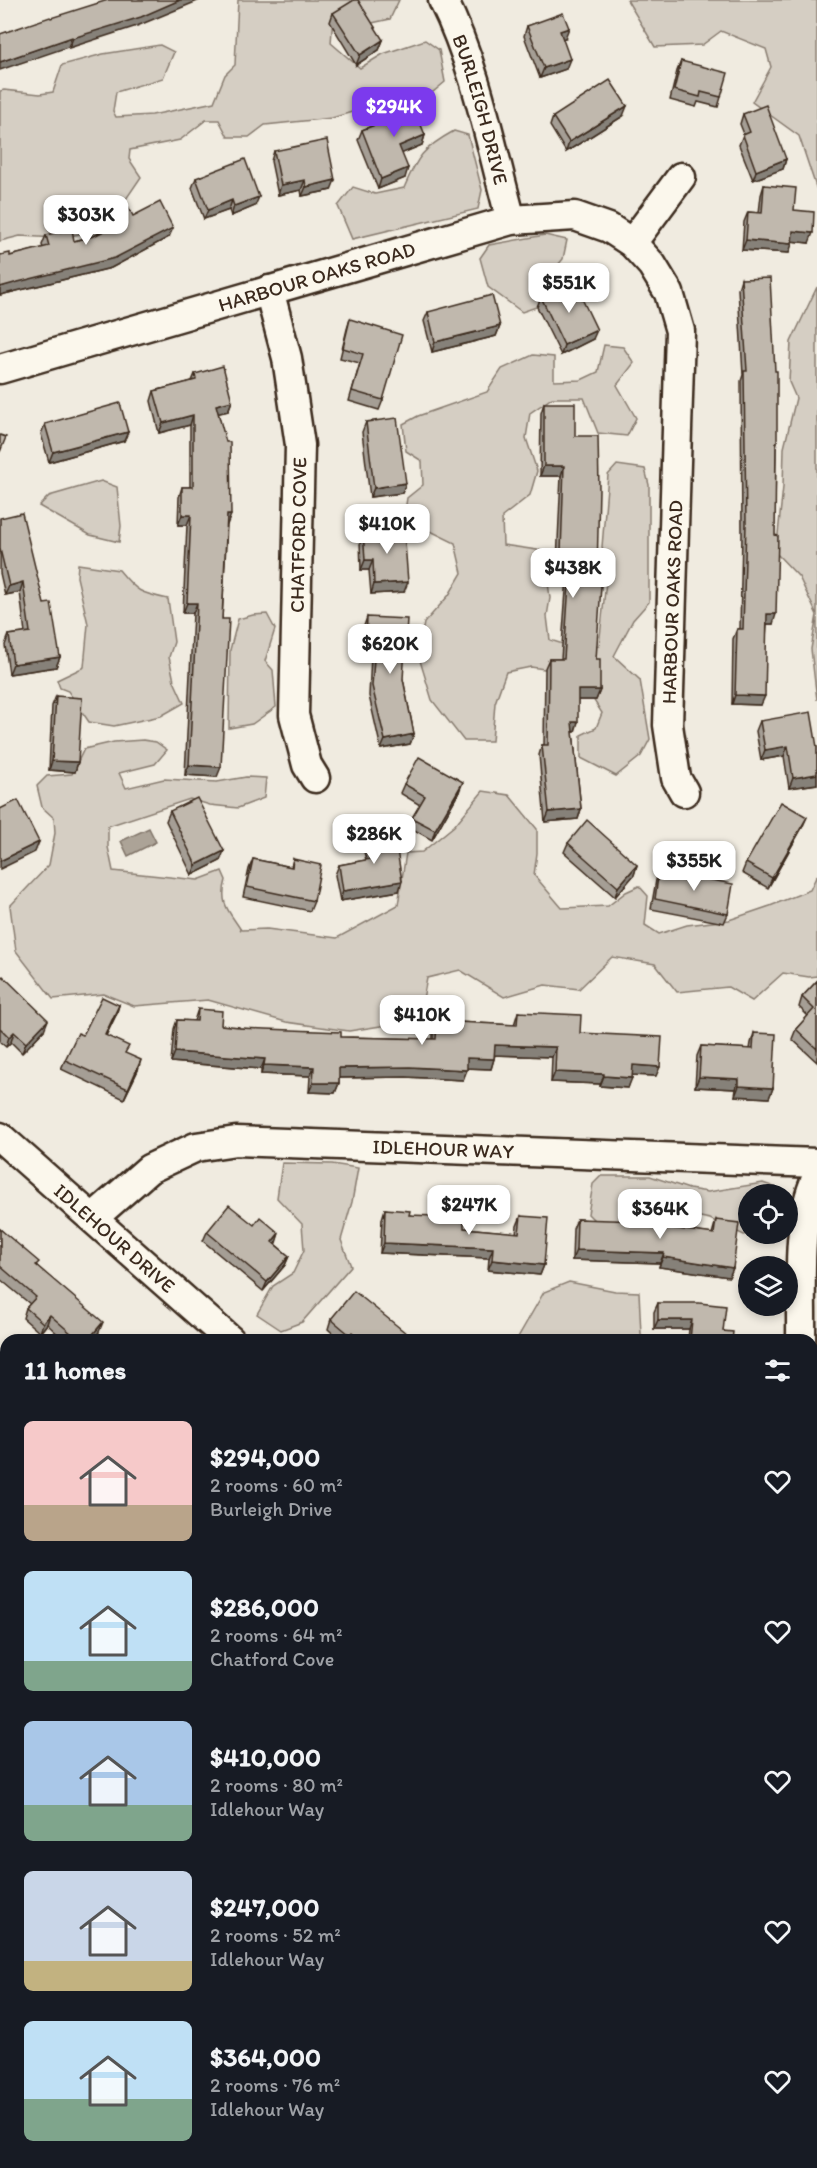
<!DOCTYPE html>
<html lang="en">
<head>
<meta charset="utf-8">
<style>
	body { margin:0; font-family:Itim,sans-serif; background:#242831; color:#f1f3f6; height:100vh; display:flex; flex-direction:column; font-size:22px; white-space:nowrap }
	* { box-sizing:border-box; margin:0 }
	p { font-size:20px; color:#9ea1a6 }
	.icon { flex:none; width:33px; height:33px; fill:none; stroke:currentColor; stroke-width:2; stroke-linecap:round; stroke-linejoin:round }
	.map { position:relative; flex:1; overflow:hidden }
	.drawer { position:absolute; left:0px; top:1334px; width:818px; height:836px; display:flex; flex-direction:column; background:#171b24; border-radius:18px 18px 0 0; box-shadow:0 3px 9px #0003 }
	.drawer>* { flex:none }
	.tools { position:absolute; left:738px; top:1184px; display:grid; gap:12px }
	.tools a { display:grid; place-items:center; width:60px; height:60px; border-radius:50%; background:#171b24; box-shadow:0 3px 9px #0003; font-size:30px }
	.price { position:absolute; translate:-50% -51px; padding:0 14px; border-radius:12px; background:#fff; color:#222; font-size:20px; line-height:39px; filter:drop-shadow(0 2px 3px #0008) }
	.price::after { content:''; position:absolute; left:50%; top:36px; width:18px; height:14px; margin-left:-9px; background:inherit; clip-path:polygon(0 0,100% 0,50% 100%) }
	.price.active { background:#7c3aed; color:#fff }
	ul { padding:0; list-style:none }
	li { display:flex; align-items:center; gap:18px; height:150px; padding:0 24px }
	li span { display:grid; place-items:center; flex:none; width:168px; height:120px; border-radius:9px; color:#555 }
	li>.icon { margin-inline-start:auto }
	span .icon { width:72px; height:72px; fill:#fffc; stroke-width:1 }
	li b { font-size:26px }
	h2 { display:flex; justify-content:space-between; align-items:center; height:72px; padding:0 24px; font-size:26px }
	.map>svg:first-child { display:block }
	.green { fill:#d5cec3; stroke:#887c70; stroke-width:1.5 }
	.water { fill:#aca397; stroke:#7f7367; stroke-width:1.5 }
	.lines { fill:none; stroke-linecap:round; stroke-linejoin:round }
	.minor-casing { stroke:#3b2a1e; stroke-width:33 }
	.path { stroke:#3b2a1e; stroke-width:4; stroke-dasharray:4.5 4.5; stroke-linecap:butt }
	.minor { stroke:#fbf7ec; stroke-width:28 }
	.wall { fill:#a59e95; stroke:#3b2a1e; stroke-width:1.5 }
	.shaded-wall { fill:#868179; stroke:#3b2a1e; stroke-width:1.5 }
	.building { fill:#c0b8ad; stroke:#3b2a1e; stroke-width:1.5 }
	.labels { text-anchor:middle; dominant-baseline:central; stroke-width:4.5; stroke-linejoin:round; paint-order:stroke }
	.street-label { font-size:20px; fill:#3b2a1e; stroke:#fbf7ec }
</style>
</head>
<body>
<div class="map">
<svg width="817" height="2168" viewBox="0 0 817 2168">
	<rect width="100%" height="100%" fill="#f0ebe0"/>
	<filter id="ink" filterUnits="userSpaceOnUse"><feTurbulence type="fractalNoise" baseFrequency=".0167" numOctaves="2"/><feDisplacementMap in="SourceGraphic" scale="12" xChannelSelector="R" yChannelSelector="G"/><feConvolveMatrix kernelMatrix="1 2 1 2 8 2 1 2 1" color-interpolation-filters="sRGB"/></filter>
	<g filter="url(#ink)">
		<g class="green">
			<path d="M238 0H399L390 19 372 23 333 18 331 43 360 68 383 54 425 40 439 50 445 82 427 97 389 101 332 118 265 125 249 137H228L219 120H206L180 140 130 150 129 159 141 177 122 205 107 213 97 236 86 233 57 238 20 236 0 241V91L4 90 40 94 53 92 62 65 103 54 160 45 174 52 163 78 116 92 113 111 116 117 152 115 214 102 225 75 235 65Z"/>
			<path d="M627 0H817V190L799 136 752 102 771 67 766 49 721 31 702 45 655 47Z"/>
			<path d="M454 131 468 135 482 190 478 209 352 239 338 206 353 187 375 194 404 188C417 157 423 148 454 131Z"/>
			<path d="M545 235 567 240 563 259 540 287 539 306 522 312 488 287 480 258 489 245Z"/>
			<path d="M817 287V700L811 649 817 615 799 577 776 553 783 487 784 448 796 398 789 382 791 342Z"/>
			<path d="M604 345 623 347 634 363 617 385 636 418 627 436 598 433 584 398H552L530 413 526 438 537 471 530 495 502 517 503 545 544 551 550 598 547 616 550 640 582 650 599 646 608 563 602 547 608 475 617 465 645 469 649 485V602L633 620 614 656 640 680 650 739 641 756 616 776 581 758V735L596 728 602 713 577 674 531 667 506 672 495 703 492 741H464L432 700 418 654 424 623 449 595 462 573 455 543 404 518 407 498 423 485 422 461 406 451 403 424 418 416 487 392 502 369 533 355 554 357V381L581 380 598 372Z"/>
			<path d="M101 481 117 487 121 526 119 542 90 535 39 506 49 496Z"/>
			<path d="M78 564 119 570C137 592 140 593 168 599L174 642 169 657 174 681 184 703 161 716 114 726 89 722 68 691 60 688 57 680 84 667 88 624 77 577Z"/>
			<path d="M267 614 275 629 265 661 273 670 276 707 252 724 229 728 230 650 238 619 253 615Z"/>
			<path d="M143 740 156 742 167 750 155 764 119 773 126 788 164 779 217 782 246 777 266 778 264 798 238 808 210 805 190 799 108 826V847L113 871 198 880 222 871 226 880C219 904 229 911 241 930L267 929 337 938 398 905 406 853 422 852 454 826 483 791 509 795 537 829V853L534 875 562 908 608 906 626 892 639 886 648 896 645 925 659 934 687 925 729 920 770 906 810 890 817 875V976L809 977 783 973 752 1001 728 987 677 992 655 964 612 957 579 989 545 985 504 997 460 970 427 978 419 1020 349 1031 286 1022 208 1000 134 1006 104 994 53 999 16 951 10 906 49 865 55 833 54 818 42 807 37 786 47 776 72 774 84 749 114 742Z"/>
			<path d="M282 1163 332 1164 358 1168 352 1202 341 1240 351 1266 302 1322 281 1330 257 1314 273 1286 293 1273 304 1250 302 1224 277 1198Z"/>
			<path d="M601 1176H650L689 1189 708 1192 763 1183 783 1190 784 1194H748V1233H755L744 1235 710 1219 681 1213 663 1224 596 1222 588 1214 593 1184Z"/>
			<path d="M569 1282 615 1291 639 1292 641 1334 643 1339H517L544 1292Z"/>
			<path d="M0 1411 6 1415V1545L0 1549Z"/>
			<path d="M577 2163H684L676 2168H574Z"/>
		</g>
		<path class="water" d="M149 828 156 842 128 856 121 841Z"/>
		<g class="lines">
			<defs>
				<g id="minor">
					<path id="s1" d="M443 0C477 68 491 147 511 220"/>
					<path d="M632 243 681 177"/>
					<path d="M269 290 287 358 300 445 294 715 307 765 315 778"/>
					<path id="s2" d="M0 369 511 220 575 216 609 228 632 243 652 265 669 293 680 331 668 725 676 778 684 792"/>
					<path id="s3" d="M0 1137 230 1340"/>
					<path id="s4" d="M93 1218 149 1169 196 1147 236 1141 817 1163"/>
					<path d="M801 1340C802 1289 795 1223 817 1177"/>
					<path d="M812 1791 817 1815"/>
					<path d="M0 1947 6 1952"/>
					<path d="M277 2163 285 2168"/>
				</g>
			</defs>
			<use href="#minor" class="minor-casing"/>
			<g class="path">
				<path d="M0 2041 6 2044"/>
				<path d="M0 2117 6 2108"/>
			</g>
			<use href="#minor" class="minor"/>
		</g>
		<g class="wall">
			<path d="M333 13 383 40 379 50 356 65 330 22Z"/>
			<path d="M527 26 565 38 562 39 566 69 540 78 524 36Z"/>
			<path d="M681 61 721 97 718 107 698 102 696 107 670 100 677 71Z"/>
			<path d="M390 105 425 135 422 145 402 153 405 178 378 189 358 140 362 130 388 119 387 115Z"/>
			<path d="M743 114 786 159 783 169 753 180 739 145 743 135 744 134 740 124Z"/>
			<path d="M623 116 566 152 550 126 553 117Z"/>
			<path d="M274 151 331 190 302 196 301 190 278 195 271 161Z"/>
			<path d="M196 178 255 206 231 216 229 210 204 219 192 188Z"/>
			<path d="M764 185 794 210 809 243 792 241 789 253 742 250 744 222 748 212 759 213 761 195Z"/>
			<path d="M111 215 133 216 169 237 111 268 0 295V255L10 256 43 248 42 245 46 235 74 241 94 236 109 228 107 225Z"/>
			<path d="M741 279 777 442 776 447 773 624H767L761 705 732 704 733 639 737 629H740L742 534 741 381 743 375 738 289Z"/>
			<path d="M541 297 593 339 561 355 537 307Z"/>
			<path d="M428 312 500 326 496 336 432 352 424 321Z"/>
			<path d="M350 319 383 400 379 410 349 401 360 363 340 358 347 329Z"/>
			<path d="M195 374 232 401 228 411 218 413 227 525 222 619 217 777 185 775 193 613H183L187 525H178L179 497 182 487H190V425L159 433 151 401 154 391 192 381Z"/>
			<path d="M544 403 575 436 597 570 596 659 600 690 596 700H578L575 732H573L581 809 578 819 545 822 539 755 542 745H544L545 668 549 659H561L568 563 557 562 561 476H540L541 413Z"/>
			<path d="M366 422 406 483 402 493 370 497 362 432Z"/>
			<path d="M45 424 128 432 124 441 49 462 41 434Z"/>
			<path d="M0 518 44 604 60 657 56 667 9 674 5 645 9 635 25 633 20 592 5 595 0 573Z"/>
			<path d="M363 531 404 592 371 594 369 570H361L360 541Z"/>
			<path d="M367 617 403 679 414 734 410 744 381 749 369 696 371 655H362L364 626Z"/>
			<path d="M56 696 78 762 75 772 49 770 52 706Z"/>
			<path d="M760 721 817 747V784L789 788 784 756 761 760 756 731Z"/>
			<path d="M404 784 459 792 432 840 409 827 412 818 420 805 400 793Z"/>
			<path d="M170 811 220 861 192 875 166 821Z"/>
			<path d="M803 826 768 888 742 873 746 863Z"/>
			<path d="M367 837 399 891 340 901 335 875 339 865 366 860 363 847Z"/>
			<path d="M568 843 637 865 634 875 615 897 564 852Z"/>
			<path d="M253 859 291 867 293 859 314 901 310 911 243 897 249 869Z"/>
			<path d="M659 870 728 914 724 923 651 909 656 880Z"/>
			<path d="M0 979 44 1030 22 1053 11 1042 6 1047 0 1042Z"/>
			<path d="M817 981V1062L792 1039 796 1029 808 1016 799 1007 802 997Z"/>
			<path d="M119 1005 116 1015 106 1036 126 1054 138 1070 124 1099 61 1069 65 1060 83 1035Z"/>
			<path d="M198 1009 221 1025 239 1028 341 1037 433 1039V1031L437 1021 514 1025 518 1012 580 1033 656 1076 632 1075 628 1088 600 1086 601 1084 551 1082 552 1057 495 1055 491 1069 467 1068 463 1080 406 1077 339 1078V1083L335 1093 309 1092 310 1076 261 1074V1069L171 1062 174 1029 177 1020 194 1021Z"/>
			<path d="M754 1033 773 1088 769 1098 735 1096 736 1089 695 1087 697 1056 701 1046 750 1049 751 1043Z"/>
			<path d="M385 1209 464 1228 516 1233 517 1226 521 1216 544 1265 540 1275 488 1270 489 1258 380 1253 382 1219Z"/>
			<path d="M577 1219 642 1224 712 1234 716 1220 733 1268 729 1277 659 1267 660 1263 572 1260 573 1229Z"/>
			<path d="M254 1225 279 1233 275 1244 289 1256 285 1265 263 1291 203 1241 207 1232Z"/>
			<path d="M0 1229 37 1266 99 1332 93 1340H64L47 1324 40 1333 23 1318 26 1308 30 1304 0 1279Z"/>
			<path d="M658 1303 732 1340H688L689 1329H654V1312Z"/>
			<path d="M331 1319 403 1340H340L328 1329Z"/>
			<path d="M491 2163H550L548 2168H489Z"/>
			<rect x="739" y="2163" width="27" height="5"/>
		</g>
		<g class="shaded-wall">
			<path d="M180 0H200L137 26 69 48 73 38Z"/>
			<path d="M569 28 565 38 556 41 560 31Z"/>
			<path d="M72 37 68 47 0 70V62Z"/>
			<path d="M383 40 379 50 356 65 360 55Z"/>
			<path d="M570 59 566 69 540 78 544 68Z"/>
			<path d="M627 106 623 116 566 152 569 142Z"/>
			<path d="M425 135 422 145 396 156 399 146Z"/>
			<path d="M786 159 783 169 753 180 756 171Z"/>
			<path d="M408 168 405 178 378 189 381 179Z"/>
			<path d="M305 180 301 190 278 195 281 185Z"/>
			<path d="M335 180 331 190 302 196 306 187Z"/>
			<path d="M259 197 255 206 231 216 234 206Z"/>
			<path d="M232 200 229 210 204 219 208 210Z"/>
			<path d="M173 228 169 237 111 268 0 295V287Z"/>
			<path d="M793 231 813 233 809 243 790 241Z"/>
			<path d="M746 240 792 244 789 253 742 250Z"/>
			<path d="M500 326 496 336 432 352 435 342Z"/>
			<path d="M597 330 593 339 561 355 564 345Z"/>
			<path d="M232 401 228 411 212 415 216 405Z"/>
			<path d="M193 415 190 425 159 433 163 423Z"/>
			<path d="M128 432 124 441 49 462 53 452Z"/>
			<path d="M544 466H564L561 476H540Z"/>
			<path d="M406 483 402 493 370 497 374 488Z"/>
			<path d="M182 515H191L187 525H178Z"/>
			<path d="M227 515H231L227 525H223Z"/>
			<path d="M561 552 571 553 568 563 557 562Z"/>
			<path d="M365 560H373L369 570H361Z"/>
			<path d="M23 582 20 592 5 595 9 586Z"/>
			<path d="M408 582 404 592 371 594 374 584Z"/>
			<path d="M187 603H197L193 613H183Z"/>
			<path d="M767 614H776L773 624H764Z"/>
			<path d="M366 645 375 646 371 655H362Z"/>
			<path d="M60 657 56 667 9 674 13 664Z"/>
			<path d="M578 690H600L596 700H575Z"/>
			<path d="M735 695 765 696 761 705 732 704Z"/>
			<path d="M572 722H578L575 732 569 731Z"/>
			<path d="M414 734 410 744 381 749 385 740Z"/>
			<path d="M788 746 784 756 761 760 765 750Z"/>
			<path d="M52 761 78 762 75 772 49 770Z"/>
			<path d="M189 765 221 767 217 777 185 775Z"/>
			<path d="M817 774V784L789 788 793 778Z"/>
			<path d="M463 782 459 792 432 840 435 830Z"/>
			<path d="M581 809 578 819 545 822 549 812Z"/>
			<path d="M807 817 803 826 768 888 772 878Z"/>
			<path d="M39 842 35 852 0 869V861Z"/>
			<path d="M224 851 220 861 192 875 196 865Z"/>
			<path d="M637 865 634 875 615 897 618 887Z"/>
			<path d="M402 881 399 891 340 901 343 891Z"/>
			<path d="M119 1005 116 1015 101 1045 105 1035Z"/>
			<path d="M48 1020 44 1030 22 1053 26 1043Z"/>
			<path d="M14 1032 11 1042 6 1047 9 1037Z"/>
			<path d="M495 1045 556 1047 552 1057 491 1055Z"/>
			<path d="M175 1052 265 1059 261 1069 171 1062Z"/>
			<path d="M467 1058 494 1059 491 1069 464 1068Z"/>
			<path d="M141 1060 138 1070 124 1099 128 1089Z"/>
			<path d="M264 1065 314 1067 310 1076 261 1074Z"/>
			<path d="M633 1065 660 1067 656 1076 629 1075Z"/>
			<path d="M410 1067 467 1070 463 1080 406 1077 336 1078 339 1068Z"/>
			<path d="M555 1072 604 1074 601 1084 551 1082Z"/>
			<path d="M604 1076 632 1078 628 1088 600 1086Z"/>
			<path d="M699 1077 739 1079 736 1089 695 1087Z"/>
			<path d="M313 1083H339L335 1093 309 1092Z"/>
			<path d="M739 1086 773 1088 769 1098 735 1096Z"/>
			<path d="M279 1233 276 1243 269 1252 272 1242Z"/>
			<path d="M384 1243 493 1248 489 1258 380 1253Z"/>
			<path d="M576 1250 664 1253 660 1263 572 1260Z"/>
			<path d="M289 1256 285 1265 263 1291 267 1282Z"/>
			<path d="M663 1257 733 1268 729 1277 659 1267Z"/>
			<path d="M492 1260 544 1265 540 1275 488 1270Z"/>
			<path d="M50 1315 47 1324 40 1333 43 1323Z"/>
			<path d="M658 1320H692L689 1329H654Z"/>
			<path d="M103 1322 99 1332 93 1340H88Z"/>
			<path d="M6 1792V1798L0 1805V1799Z"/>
		</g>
		<g class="building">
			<path d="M108 0H180L141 17 73 38 72 37 0 62V34L50 17 51 18Z"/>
			<path d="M354 0H358L383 40 360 55 333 13Z"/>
			<path d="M563 13 569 28 560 31 570 59 544 68 527 26Z"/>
			<path d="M681 61 728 73 721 97 701 92 700 97 674 90Z"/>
			<path d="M610 80 627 106 569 142 553 117Z"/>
			<path d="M410 97 425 135 399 146 408 168 381 179 362 130 395 117 390 105Z"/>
			<path d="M766 105 786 159 756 171 743 135 750 132 743 114Z"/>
			<path d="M327 140 335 180 306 187 305 180 281 185 274 151Z"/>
			<path d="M245 159 259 197 234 206 232 200 208 210 196 178Z"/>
			<path d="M764 185 796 188 794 210 814 212 813 233 793 231 792 244 746 240 748 212 762 213Z"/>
			<path d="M160 202 173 228 115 258 18 282 0 287V255L10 253V256L49 246 46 235 72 229 74 241 94 236 116 225 111 215 128 206 133 216Z"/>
			<path d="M770 278 775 371H777V442H776L775 535 778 536 776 614H767L765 696 735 695 737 629H743L746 524 744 371H747L741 279Z"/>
			<path d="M574 282 597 330 564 345 541 297Z"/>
			<path d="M492 295 500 326 435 342 428 312Z"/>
			<path d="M350 319 402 335 383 400 352 391 363 354 343 348Z"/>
			<path d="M223 366 232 401 216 405 226 442H230L231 515H227L222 619H229L221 767 189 765 197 603H187L191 515H182V487H193V415L163 423 154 391 196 380 195 374Z"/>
			<path d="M120 403 128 432 53 452 45 424Z"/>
			<path d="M544 403H575V436H598L599 489 597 570 602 571 596 659H600V690H578V722H572L581 809 549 812 542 745H548L549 659H564L571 553 561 552 564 466H544Z"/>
			<path d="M397 418 406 483 374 488 366 422Z"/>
			<path d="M0 435 6 437 0 452Z"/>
			<path d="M22 513 44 604 51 603 60 657 13 664 9 635 30 632 23 582 9 586 0 549V518Z"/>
			<path d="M404 529 408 582 374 584 373 560H365L363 531Z"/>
			<path d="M367 617 407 619 403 679 414 734 385 740 372 686 375 646 366 645Z"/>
			<path d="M56 696 82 698 78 762 52 761Z"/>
			<path d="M811 712 817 747V774L793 778 788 746 765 750 760 721Z"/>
			<path d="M419 757 463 782 435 830 412 818 425 796 404 784Z"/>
			<path d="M197 798 224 851 196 865 170 811Z"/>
			<path d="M18 800 39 842 0 861V809Z"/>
			<path d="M781 802 807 817 772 878 746 863Z"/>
			<path d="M587 820 637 865 618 887 568 843Z"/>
			<path d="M394 832 402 881 343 891 339 865 371 859 367 837Z"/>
			<path d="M253 859 292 867 293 859 321 865 314 901 247 887Z"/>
			<path d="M659 870 733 884 728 914 655 899Z"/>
			<path d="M3 976 48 1020 26 1043 14 1032 9 1037 0 1028V979Z"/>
			<path d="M817 981V1049L796 1029 814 1009 802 997Z"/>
			<path d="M102 997 119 1005 105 1035 129 1046 125 1053 141 1060 128 1089 65 1060 78 1033 83 1035Z"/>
			<path d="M198 1009 222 1011 221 1025 239 1027V1028L341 1032V1037L436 1039 437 1021 517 1025 518 1012 581 1015 580 1033 662 1037 660 1067 633 1065 632 1078 604 1076V1074L555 1072 556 1047 495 1045 494 1059 467 1058V1070L410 1067 339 1068V1083H313L314 1067 264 1065 265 1059 175 1052 177 1020 197 1021Z"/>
			<path d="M754 1033 776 1034 773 1088 739 1086V1079L699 1077 701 1046 753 1049Z"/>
			<path d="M229 1205 254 1225 260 1217 279 1233 272 1242 289 1256 267 1282 207 1232Z"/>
			<path d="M385 1209 410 1211 409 1215 464 1217V1228L519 1233 521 1216 548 1218 544 1265 492 1260 493 1248 384 1243Z"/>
			<path d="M577 1219 642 1221V1224L714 1234 716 1220 739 1223 733 1268 663 1257 664 1253 576 1250Z"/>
			<path d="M0 1229 39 1262 36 1265 103 1322 88 1340H79L50 1315 43 1323 26 1308 36 1297 0 1266Z"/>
			<path d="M354 1291 406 1333 400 1340H362L352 1332 350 1335 331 1319Z"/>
			<path d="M658 1303H699L726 1306 723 1331 733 1332 732 1340H690L692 1320H658Z"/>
			<path d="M0 1772 6 1777V1792L0 1799Z"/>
			<path d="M65 2163H76L83 2168H61Z"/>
			<path d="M498 2163H549L548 2168H511Z"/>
			<rect x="742" y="2163" width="24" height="5"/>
		</g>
	</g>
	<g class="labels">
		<g class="street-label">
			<text stroke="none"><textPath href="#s1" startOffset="116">BURLEIGH DRIVE</textPath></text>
			<text stroke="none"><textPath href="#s2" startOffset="330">HARBOUR OAKS ROAD</textPath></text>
			<text transform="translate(298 535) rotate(-89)">CHATFORD COVE</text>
			<text transform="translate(672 602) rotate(-88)">HARBOUR OAKS ROAD</text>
			<text stroke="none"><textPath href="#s4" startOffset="374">IDLEHOUR WAY</textPath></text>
			<text stroke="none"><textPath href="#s3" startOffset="153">IDLEHOUR DRIVE</textPath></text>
		</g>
	</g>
</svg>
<div class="tools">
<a><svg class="icon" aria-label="locate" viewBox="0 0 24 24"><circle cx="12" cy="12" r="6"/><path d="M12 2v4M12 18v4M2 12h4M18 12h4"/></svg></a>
<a><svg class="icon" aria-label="layers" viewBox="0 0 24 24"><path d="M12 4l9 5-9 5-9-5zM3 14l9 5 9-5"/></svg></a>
</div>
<b class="price active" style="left:394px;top:138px">$294K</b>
<b class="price" style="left:86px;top:246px">$303K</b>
<b class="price" style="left:569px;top:314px">$551K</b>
<b class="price" style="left:387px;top:555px">$410K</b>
<b class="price" style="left:573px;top:599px">$438K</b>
<b class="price" style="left:390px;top:675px">$620K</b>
<b class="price" style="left:374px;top:865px">$286K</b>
<b class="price" style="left:694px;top:892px">$355K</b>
<b class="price" style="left:422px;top:1046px">$410K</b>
<b class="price" style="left:469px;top:1236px">$247K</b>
<b class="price" style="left:660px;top:1240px">$364K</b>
<section class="drawer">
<h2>11 homes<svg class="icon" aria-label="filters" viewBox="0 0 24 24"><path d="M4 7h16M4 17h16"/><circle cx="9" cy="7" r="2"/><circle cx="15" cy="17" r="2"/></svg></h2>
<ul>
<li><span style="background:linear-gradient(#f6c9c9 70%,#b9a48a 0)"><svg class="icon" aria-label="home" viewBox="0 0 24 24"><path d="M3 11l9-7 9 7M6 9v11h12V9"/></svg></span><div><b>$294,000</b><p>2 rooms · 60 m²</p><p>Burleigh Drive</p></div><svg class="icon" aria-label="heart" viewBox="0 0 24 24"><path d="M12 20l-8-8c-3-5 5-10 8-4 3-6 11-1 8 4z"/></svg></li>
<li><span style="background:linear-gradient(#bfe0f5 75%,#7fa58c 0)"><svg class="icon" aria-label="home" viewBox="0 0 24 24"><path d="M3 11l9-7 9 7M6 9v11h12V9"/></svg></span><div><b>$286,000</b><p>2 rooms · 64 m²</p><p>Chatford Cove</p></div><svg class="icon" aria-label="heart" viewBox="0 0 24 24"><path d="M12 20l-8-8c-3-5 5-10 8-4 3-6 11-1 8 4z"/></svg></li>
<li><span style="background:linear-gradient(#a9c7e8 70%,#7fa58c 0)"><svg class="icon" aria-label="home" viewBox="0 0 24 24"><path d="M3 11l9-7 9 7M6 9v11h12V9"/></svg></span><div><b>$410,000</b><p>2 rooms · 80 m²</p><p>Idlehour Way</p></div><svg class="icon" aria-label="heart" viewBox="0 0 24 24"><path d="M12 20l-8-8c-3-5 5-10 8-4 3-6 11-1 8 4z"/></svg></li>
<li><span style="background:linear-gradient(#c9d6e8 75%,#c2b280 0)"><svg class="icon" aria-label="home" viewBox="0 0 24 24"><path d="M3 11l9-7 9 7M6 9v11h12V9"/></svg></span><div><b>$247,000</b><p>2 rooms · 52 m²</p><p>Idlehour Way</p></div><svg class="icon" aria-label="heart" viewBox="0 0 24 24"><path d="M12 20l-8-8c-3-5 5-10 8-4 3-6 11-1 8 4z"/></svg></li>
<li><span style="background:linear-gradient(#bfe0f5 65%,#7fa58c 0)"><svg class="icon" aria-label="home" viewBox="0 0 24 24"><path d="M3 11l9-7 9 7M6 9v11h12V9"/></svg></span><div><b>$364,000</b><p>2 rooms · 76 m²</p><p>Idlehour Way</p></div><svg class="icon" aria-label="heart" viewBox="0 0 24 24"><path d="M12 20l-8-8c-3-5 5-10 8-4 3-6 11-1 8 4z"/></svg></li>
</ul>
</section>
</div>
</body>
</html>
